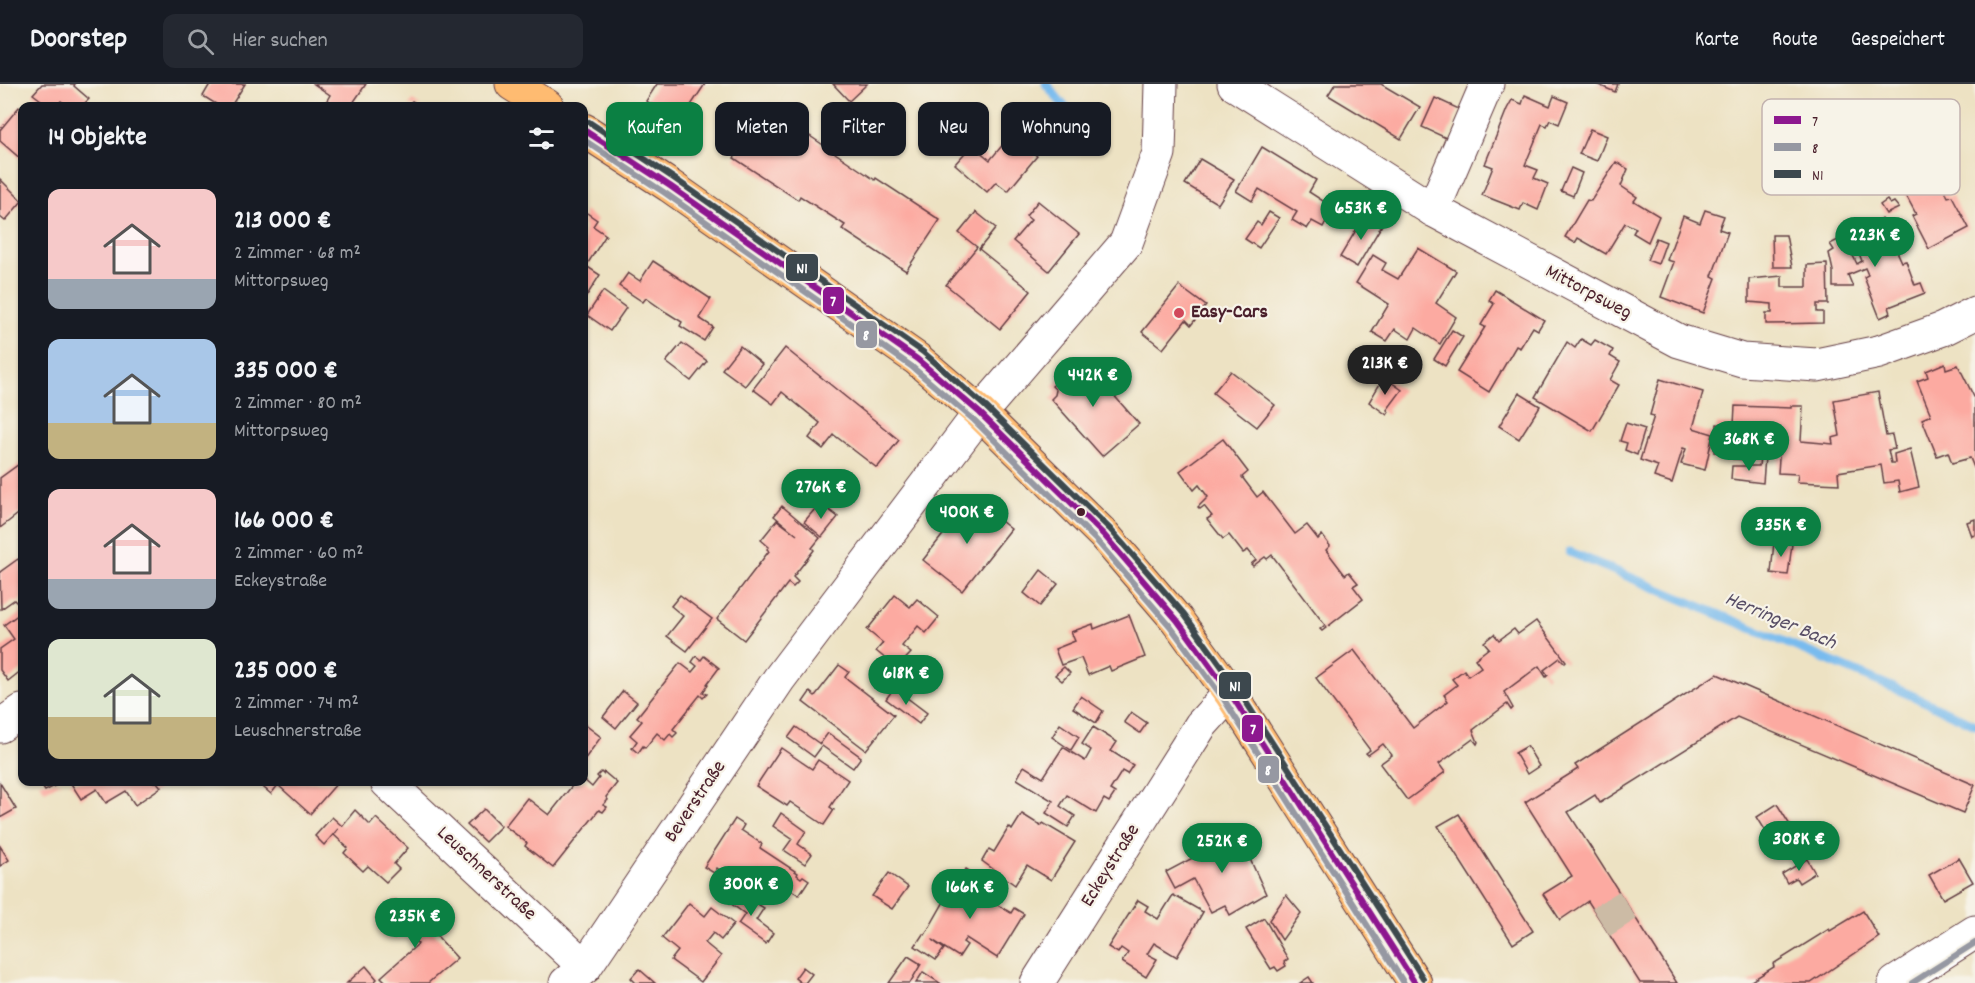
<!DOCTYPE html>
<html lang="de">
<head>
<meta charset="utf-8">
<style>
	body { margin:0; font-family:Dekko,sans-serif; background:#242831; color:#f1f3f6; height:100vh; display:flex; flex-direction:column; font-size:22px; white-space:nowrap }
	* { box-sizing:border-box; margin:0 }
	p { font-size:20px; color:#9ea1a6 }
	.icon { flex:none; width:33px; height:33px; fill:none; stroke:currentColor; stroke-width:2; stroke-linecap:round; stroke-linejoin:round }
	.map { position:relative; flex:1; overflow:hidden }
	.panel { position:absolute; left:18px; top:18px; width:570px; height:684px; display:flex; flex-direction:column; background:#171b24; border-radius:12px; box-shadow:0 2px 4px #0004 }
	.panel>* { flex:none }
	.banner { position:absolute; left:606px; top:18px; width:570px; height:54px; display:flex; gap:12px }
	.price { position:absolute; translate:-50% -51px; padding:0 14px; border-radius:21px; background:#0b8043; color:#fff; font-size:20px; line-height:39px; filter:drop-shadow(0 2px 3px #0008) }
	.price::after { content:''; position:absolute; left:50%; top:36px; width:18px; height:14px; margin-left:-9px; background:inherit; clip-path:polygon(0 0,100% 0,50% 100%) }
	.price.on { background:#222; color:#fff }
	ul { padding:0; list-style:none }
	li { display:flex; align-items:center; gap:18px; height:150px; padding:0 30px }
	li span { display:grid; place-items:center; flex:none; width:168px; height:120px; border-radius:12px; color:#555 }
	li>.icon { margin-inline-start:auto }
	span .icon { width:72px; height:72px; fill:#fffc; stroke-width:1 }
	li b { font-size:26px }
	h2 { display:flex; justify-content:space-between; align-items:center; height:72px; padding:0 30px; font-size:26px }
	.pill { padding:0 21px; border-radius:12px; background:#171b24; box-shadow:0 2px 4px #0004; font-size:21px; line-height:54px }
	.pill.on { background:#0b8043; color:#fff }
	header { display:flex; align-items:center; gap:36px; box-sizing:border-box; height:84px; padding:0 30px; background:#171b24; border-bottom:2px solid #363941 }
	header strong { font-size:28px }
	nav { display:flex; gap:33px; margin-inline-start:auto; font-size:21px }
	.search { width:420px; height:54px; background:#242831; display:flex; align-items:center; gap:15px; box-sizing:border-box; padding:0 21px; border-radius:12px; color:#9ea1a6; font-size:22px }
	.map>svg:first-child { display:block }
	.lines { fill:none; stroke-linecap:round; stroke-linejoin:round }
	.stream { stroke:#78bbee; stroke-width:9 }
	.building { fill:#fcaaa1 }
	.minor-tunnel { stroke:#ccbba5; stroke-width:33; stroke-dasharray:33 16; stroke-linecap:butt }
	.minor-casing { stroke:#623c42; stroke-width:35 }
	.major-casing { stroke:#623c42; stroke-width:35 }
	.minor { stroke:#fff; stroke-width:33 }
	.major { stroke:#febb71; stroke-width:33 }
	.bus-1-casing { stroke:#f7f3e8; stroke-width:10 }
	.bus-2-casing { stroke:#f7f3e8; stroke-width:10 }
	.bus-3-casing { stroke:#f7f3e8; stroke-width:10 }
	.bus-1 { stroke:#8d188f; stroke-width:6 }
	.bus-2 { stroke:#9698a2; stroke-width:6 }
	.bus-3 { stroke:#3d484e; stroke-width:6 }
	.poi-dot { fill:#d1495b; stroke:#f7f3e8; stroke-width:2 }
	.bus-dot { fill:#4a1f2b; stroke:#f7f3e8; stroke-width:2 }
	.labels { text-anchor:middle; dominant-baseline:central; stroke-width:4.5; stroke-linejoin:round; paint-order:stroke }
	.street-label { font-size:20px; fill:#4a1f2b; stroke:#f7f3e8 }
	.poi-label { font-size:20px; font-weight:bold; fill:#4a1f2b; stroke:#f7f3e8; text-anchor:start }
	.water-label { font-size:21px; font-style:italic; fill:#584e66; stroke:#f7f3e8 }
	.key { fill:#f7f3e8; stroke:#c3b3af; stroke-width:1.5 }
	.key-label { font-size:16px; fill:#4a1f2b }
	.line-badge { stroke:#f7f3e8; stroke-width:2 }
	.badge-label { font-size:16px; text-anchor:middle; font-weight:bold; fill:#fff }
</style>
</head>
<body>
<header>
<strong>Doorstep</strong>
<div class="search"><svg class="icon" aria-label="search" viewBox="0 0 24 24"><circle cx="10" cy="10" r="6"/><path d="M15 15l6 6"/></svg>Hier suchen</div>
<nav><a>Karte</a><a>Route</a><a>Gespeichert</a></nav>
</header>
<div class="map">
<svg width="1975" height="899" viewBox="0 0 1975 899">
	<rect width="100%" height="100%" fill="#f7f3e8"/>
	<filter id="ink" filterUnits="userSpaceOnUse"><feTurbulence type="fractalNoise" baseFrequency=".0167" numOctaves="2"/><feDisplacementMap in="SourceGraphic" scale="12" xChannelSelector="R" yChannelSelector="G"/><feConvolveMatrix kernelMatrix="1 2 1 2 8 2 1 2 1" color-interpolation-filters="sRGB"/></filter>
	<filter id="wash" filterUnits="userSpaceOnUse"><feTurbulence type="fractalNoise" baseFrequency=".008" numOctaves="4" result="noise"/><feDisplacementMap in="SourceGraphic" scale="24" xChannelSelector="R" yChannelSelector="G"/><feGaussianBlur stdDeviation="1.35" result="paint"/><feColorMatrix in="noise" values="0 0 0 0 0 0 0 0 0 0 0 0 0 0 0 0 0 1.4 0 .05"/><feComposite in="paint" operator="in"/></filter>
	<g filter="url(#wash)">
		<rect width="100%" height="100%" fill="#ede2c3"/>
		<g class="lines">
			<g class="stream">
				<path d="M1046 0 1078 39"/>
				<path d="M1570 468 1913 612 1975 641"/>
			</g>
		</g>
		<g id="blocks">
			<g class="building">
				<path d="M42 0H75L74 2 89 15 82 22H68L61 17 57 22H49L33 10Z"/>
				<path d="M210 0H245L231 22H219L203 12Z"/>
				<path d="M314 0H366L351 22H333L326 18 330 11Z"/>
				<path d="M657 0H705L680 38 646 17Z"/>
				<path d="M833 0H867L849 17Z"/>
				<path d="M1335 0H1381L1420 23 1401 55 1328 11Z"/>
				<path d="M1596 0H1618L1615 8Z"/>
				<path d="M1525 11 1550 22 1554 12 1568 18 1559 40 1550 36 1547 42 1542 40 1525 81 1538 86 1534 94 1548 100 1538 126 1523 119 1520 126 1482 111 1493 83 1485 80 1507 25 1512 16 1522 20Z"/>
				<path d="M1435 14 1459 25 1446 54 1422 43Z"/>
				<path d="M412 17 421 22H409Z"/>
				<path d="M19 23 22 26V76L0 57V46Z"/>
				<path d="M767 23 875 96 876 94 940 136 906 187 842 145 845 141 800 112 798 116 734 74Z"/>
				<path d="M1590 45 1607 52 1597 77 1579 70Z"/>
				<path d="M1011 51 1037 72 1008 107 996 98 987 108 955 80 972 61 990 76Z"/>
				<path d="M1262 63 1316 96 1309 108 1334 124 1323 143 1312 137 1307 145 1292 136 1297 128 1259 105 1252 117 1236 107Z"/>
				<path d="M1200 75 1234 95 1218 120 1185 100Z"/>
				<path d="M1923 77 1930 91 1919 97 1921 101 1938 93 1948 113 1952 112 1969 144 1929 165 1912 132 1916 130 1900 100 1897 102 1893 95Z"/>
				<path d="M1616 78 1628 85 1621 102 1637 113 1634 117 1659 132 1648 158 1633 149 1636 144 1625 139 1606 170 1578 154 1575 159 1565 153 1587 116 1591 117Z"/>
				<path d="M1571 84 1582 89 1573 112 1561 107Z"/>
				<path d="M0 95 22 117 5 137 0 133Z"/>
				<path d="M1887 116 1890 120 1894 118 1899 124 1886 130 1880 121Z"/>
				<path d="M1038 117 1079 150 1049 187 1013 157 1031 136 1026 132Z"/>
				<path d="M1705 126 1724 132 1719 145 1728 148 1712 192 1716 194 1703 229 1661 213 1674 178 1667 176 1683 132 1700 139Z"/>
				<path d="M584 127 597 136 593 142 606 151 586 182 600 191 584 216Z"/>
				<path d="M976 128 996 144 979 165 1031 207 1000 245 946 201 977 163 959 149Z"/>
				<path d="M1269 128 1279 134 1259 164 1245 155 1257 138 1261 141Z"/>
				<path d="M1365 131 1382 141 1357 183 1340 173Z"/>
				<path d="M1882 135 1902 178 1906 177 1915 201 1921 199 1925 209 1889 223 1891 229 1880 234 1864 193 1868 191 1865 184 1848 191 1853 203H1833V187L1829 169 1834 166 1830 160 1844 153 1857 180 1862 177 1852 152Z"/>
				<path d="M1772 151H1786L1792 183H1773Z"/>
				<path d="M1656 154 1666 158 1658 180 1647 176Z"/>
				<path d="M1418 164 1456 187 1436 219 1456 233 1440 260 1416 244 1410 255 1395 245 1387 257 1372 248 1389 220 1356 199 1373 171 1386 179 1382 186 1398 195Z"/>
				<path d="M653 177 711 215 699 234 713 243 704 257 680 242 682 238 666 228 646 214 643 218 619 202 628 189 640 197Z"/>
				<path d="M1827 180 1828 220H1817V228H1823V239L1766 240V229H1772V220L1749 218V195L1782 192V203H1807V181Z"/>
				<path d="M1179 202 1206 222 1191 241 1186 236 1163 265 1142 248Z"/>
				<path d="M1495 206 1544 236 1538 246 1533 243 1520 264 1516 262 1489 308 1457 288 1485 243 1481 241 1494 220 1489 216Z"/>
				<path d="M603 207 626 224 610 247 587 231Z"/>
				<path d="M1452 246 1463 253 1445 282 1434 275Z"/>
				<path d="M1581 255 1591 261 1595 256 1613 266 1610 272 1620 278 1610 296 1619 301 1592 347 1535 313 1567 258 1575 264Z"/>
				<path d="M682 259 707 277 691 297 666 278Z"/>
				<path d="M740 262 762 280 745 302 722 285Z"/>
				<path d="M785 264 899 356 877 384 834 351 823 365 809 354 820 339 782 308 773 320 753 305Z"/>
				<path d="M1082 275 1139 340 1102 372 1051 315 1055 311 1056 306 1052 302Z"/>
				<path d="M1945 279 1946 285 1958 281 1975 315V386L1970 374 1952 379 1948 368 1937 372 1922 335 1931 331 1917 297 1928 293 1926 287Z"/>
				<path d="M1231 287 1275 321 1257 343 1213 309Z"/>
				<path d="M1384 293 1402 306 1387 326 1389 328 1387 331 1369 318Z"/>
				<path d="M1660 295 1703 308 1693 344 1713 350 1705 386 1681 380 1686 365 1683 364 1672 399 1654 393 1658 382 1640 376 1654 332 1650 331Z"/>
				<path d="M1878 308 1886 352 1892 351 1895 365 1888 366 1891 379H1895L1894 370 1910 365 1919 403 1900 408 1898 397 1884 399 1881 381 1838 388 1839 400 1797 398 1798 390 1778 389 1780 361 1754 359 1753 376 1733 375V369L1714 368 1717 340 1734 341 1735 322 1791 324V322H1803L1801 357 1833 360 1832 354 1840 352 1834 316Z"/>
				<path d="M1519 309 1540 322 1519 355 1499 342Z"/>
				<path d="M1626 339 1645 345 1637 371 1625 366 1627 359 1620 357Z"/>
				<path d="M1223 355 1248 388 1242 393 1257 413 1263 408 1295 450 1307 441 1318 455 1322 451 1330 462 1326 466 1345 491 1349 488 1358 499 1353 502 1363 515 1322 547 1320 545 1325 541 1272 471 1267 475 1265 473 1253 482 1251 480 1256 476 1248 466 1243 469 1229 451 1223 455 1207 435 1212 432 1204 422 1200 425 1198 423 1208 413 1199 401 1194 406 1180 387Z"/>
				<path d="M1760 373H1765L1763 399 1731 395 1732 382H1759Z"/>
				<path d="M22 378V427L0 444V394Z"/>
				<path d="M972 414 1011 445 962 507 923 476Z"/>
				<path d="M820 419 838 433 822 453 804 438Z"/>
				<path d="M782 422 820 454 812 464 814 466 793 493 798 498 793 503 788 499 744 556 717 535 769 467 767 465 769 463 761 456 777 436 797 451 774 432Z"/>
				<path d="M1975 435V451L1972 452 1967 438Z"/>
				<path d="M1774 458 1792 460 1788 491 1771 489Z"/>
				<path d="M18 475 22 482V514L17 519 14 516 1 525 0 488Z"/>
				<path d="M1041 486 1058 500 1040 522 1024 509Z"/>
				<path d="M680 511 712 535 687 567 667 552 683 532 671 522Z"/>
				<path d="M895 511 910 523 917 515 939 533 926 549 918 542 902 562 911 569 897 584 876 567 883 559 867 546Z"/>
				<path d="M22 528V586L8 597 0 586V565L14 555 4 541Z"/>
				<path d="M1129 531 1145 573 1111 587 1109 582 1088 591 1081 574 1061 581 1055 565 1075 557 1071 548 1093 540 1094 545Z"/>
				<path d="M1536 537 1566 577 1565 579 1560 574 1544 586 1548 591 1546 593 1539 582 1504 608 1513 624 1511 626 1507 620 1473 646 1478 658 1477 660 1473 655 1439 680 1445 688 1407 716 1380 680 1392 671 1383 660 1368 671 1366 669 1370 666 1316 594 1354 566 1413 644 1448 617 1444 611 1457 601 1452 595 1464 586 1468 592 1481 583 1475 575 1489 564 1484 558 1494 550 1499 556 1514 545 1518 550Z"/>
				<path d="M696 572 701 576 704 572 719 584 707 600 708 601 703 608 707 610 703 614 700 611 673 645 677 649 673 653 670 650 665 656 657 649 645 664 643 662 638 669 632 664 637 657 630 651 642 637 637 633 680 579 692 588 697 582 692 578Z"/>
				<path d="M839 581 849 588 845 593 894 631 866 666 803 618 810 608 815 612Z"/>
				<path d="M1064 583 1070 589 1062 597 1055 591Z"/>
				<path d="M1717 590 1975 701 1963 729 1737 633 1600 719 1595 711 1568 728 1677 899H1640L1588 817 1560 836 1543 810 1572 792 1525 718 1578 685 1575 681Z"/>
				<path d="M894 604 927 629 919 640 886 615Z"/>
				<path d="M623 607 637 618 616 644 603 633Z"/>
				<path d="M1081 612 1103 627 1096 639 1073 624Z"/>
				<path d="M1131 628 1147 639 1140 649 1124 638Z"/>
				<path d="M584 640 601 653 584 676Z"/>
				<path d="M1060 640 1079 653 1071 666 1052 653Z"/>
				<path d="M796 643 820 660 828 649 861 673 853 684 822 662 814 673 788 654Z"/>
				<path d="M1093 643 1117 658 1111 667 1133 681 1127 690 1122 687 1110 706 1115 709 1109 718 1104 715 1096 729 1067 711 1060 722 1075 732 1068 743 1046 729 1053 717 1017 695 1024 682 1043 694 1063 663 1085 677 1091 666 1082 660Z"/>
				<path d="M1527 662 1539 682 1527 690 1515 669Z"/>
				<path d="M781 664 812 685 818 676 848 696 830 723 834 726 824 741 790 718 787 722 756 702Z"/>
				<path d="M601 688 603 690 604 688 617 699 606 713 608 716 603 721 607 723 603 728 599 726 553 784 525 762 527 759 505 742 527 714 549 731 575 698H584V696L592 703 599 694 597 692Z"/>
				<path d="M39 698H62L45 707Z"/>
				<path d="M70 698H157L161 703 135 721 126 707 106 719 97 705 81 715Z"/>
				<path d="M257 698H338L310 730 278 701 271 710Z"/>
				<path d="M0 699 16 725 0 734Z"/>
				<path d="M1777 720 1798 754 1778 767 1757 733Z"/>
				<path d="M484 725 501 742 485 758 467 741Z"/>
				<path d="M355 726 370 741 376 734 408 764 394 780 399 785 386 798 368 782 363 787 344 769 348 764 334 751 338 745 324 761 315 752 332 733 342 742Z"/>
				<path d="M781 729 806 747 798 760 812 770 805 780 784 766 792 755 773 742Z"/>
				<path d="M1022 730 1041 742 1043 739 1075 758 1051 796 1027 781 1015 801 982 777 989 765 994 768 1009 743 1012 746Z"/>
				<path d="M1459 730 1533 847 1513 860 1438 742Z"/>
				<path d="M735 735 744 741 741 746 762 760 760 764 798 789 797 791 801 794 803 792 809 796 799 811 780 799 767 819 755 811 758 806 741 794 738 798 717 784 714 789 704 783Z"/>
				<path d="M1234 746 1240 757 1246 754 1256 772 1250 775 1266 810 1230 831 1225 821 1211 828 1193 795 1175 805 1166 788 1204 768 1202 764Z"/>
				<path d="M0 762 9 776 0 782Z"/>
				<path d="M1959 774 1973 798 1943 815 1929 791Z"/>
				<path d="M1807 775 1815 789 1799 799 1796 794 1787 799 1782 790Z"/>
				<path d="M966 785 997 805 989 816 1011 829 1014 824 1024 830 997 874 966 854 963 858 967 861 959 873 932 856 944 865 936 876 915 862 923 850 925 851 945 816Z"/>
				<path d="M889 789 908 803 892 825 872 812Z"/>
				<path d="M737 807 764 824 756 836 773 849 766 860 738 840 745 830 730 819Z"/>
				<path d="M1173 811 1203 828 1177 873 1154 859 1147 870 1157 875 1146 893 1122 878 1128 869 1121 864 1118 869 1108 863 1138 816 1148 822 1145 827 1158 835Z"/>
				<path d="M1286 811 1301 829 1282 856 1269 836Z"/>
				<path d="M396 816 414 836 419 832 457 874 428 899H387L381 893 418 860 404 845 394 854 376 834Z"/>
				<path d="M689 819 705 832 712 823 734 840 721 856 713 849 705 859 721 872 701 898 671 876 678 867 662 854Z"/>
				<path d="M1863 827 1879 853 1811 899H1748L1774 883 1773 880 1829 845 1830 847Z"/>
				<path d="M1264 834 1288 875 1284 878 1286 882 1278 887 1275 883 1271 885 1246 845Z"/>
				<path d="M908 872 921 880 910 899H889Z"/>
				<path d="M366 882 377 895 373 899H347Z"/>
				<path d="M803 883 812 890 805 899H801L795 894Z"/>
				<path d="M639 885 655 899H636L631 894Z"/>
				<path d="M923 888 940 899H916Z"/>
				<path d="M1309 893 1313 899H1300Z"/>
			</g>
		</g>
	</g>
	<g filter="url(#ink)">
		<use href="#blocks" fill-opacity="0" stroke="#623c42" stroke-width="1.5"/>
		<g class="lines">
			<path class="minor-tunnel" d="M1601 838 1628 821"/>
			<defs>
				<g id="minor">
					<path d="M1234 0 1433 126 1679 257 1742 276 1817 281 1879 268 1943 245 1975 229"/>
					<path d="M1433 126 1487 0"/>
					<path d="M0 642 22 627"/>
					<path d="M387 698 585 883"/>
					<path d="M566 899 585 883 779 595 980 329 1126 159 1159 69 1161 0"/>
					<path d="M1037 899 1201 641 1230 609"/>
					<path d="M1895 899 1975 848"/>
				</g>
				<g id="major">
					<path d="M512 0 547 22"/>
					<path d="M584 46 670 102 917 275 980 329 1104 451 1177 536 1230 609 1415 899"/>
				</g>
			</defs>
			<use href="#minor" class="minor-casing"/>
			<use href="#major" class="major-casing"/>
			<use href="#minor" class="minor"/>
			<use href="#major" class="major"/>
			<defs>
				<path id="bus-1" d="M584 46 670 102 917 275 980 329 1104 451 1177 536 1230 609 1415 899"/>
				<g id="bus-2">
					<path d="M584 56 665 109 911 282 974 336 1097 457 1170 542 1223 614 1404 899"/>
					<path d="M1912 899 1975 859"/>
				</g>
				<path id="bus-3" d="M589 38 675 95 923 268 986 323 1110 445 1184 530 1237 604 1423 894"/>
			</defs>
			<use href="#bus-1" class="bus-1-casing"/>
			<use href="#bus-2" class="bus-2-casing"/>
			<use href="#bus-3" class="bus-3-casing"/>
			<use href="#bus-1" class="bus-1"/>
			<use href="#bus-2" class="bus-2"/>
			<use href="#bus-3" class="bus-3"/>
		</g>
	</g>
	<circle class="poi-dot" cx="1179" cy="229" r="6"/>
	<circle class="bus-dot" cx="1081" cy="428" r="5"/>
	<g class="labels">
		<g class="street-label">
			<text transform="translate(1588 209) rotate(28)">Mittorpsweg</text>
			<text transform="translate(696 718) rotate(-56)">Beverstraße</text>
			<text transform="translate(1111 782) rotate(-58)">Eckeystraße</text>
			<text transform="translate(486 790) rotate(43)">Leuschnerstraße</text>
		</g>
		<g class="poi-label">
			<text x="1191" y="229">Easy-Cars</text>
		</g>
		<g class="water-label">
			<text transform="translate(1780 538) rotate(23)">Herringer Bach</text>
		</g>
	</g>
	<rect x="1762" y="15" width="198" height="96" rx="9" class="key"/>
	<rect x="1774" y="32" width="27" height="8" fill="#8d188f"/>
	<rect x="1774" y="59" width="27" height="8" fill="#9698a2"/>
	<rect x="1774" y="86" width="27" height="8" fill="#3d484e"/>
	<g class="key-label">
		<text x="1812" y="42">7</text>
		<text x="1812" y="69">8</text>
		<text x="1812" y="96">N1</text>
	</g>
	<g class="line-badge">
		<rect x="785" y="169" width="34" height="29" rx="6" fill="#3d484e"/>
		<rect x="822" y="202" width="23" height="29" rx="6" fill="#8d188f"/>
		<rect x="855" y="236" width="23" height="29" rx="6" fill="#9698a2"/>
		<rect x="1218" y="587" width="34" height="29" rx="6" fill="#3d484e"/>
		<rect x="1241" y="630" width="23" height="29" rx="6" fill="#8d188f"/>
		<rect x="1257" y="671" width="23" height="29" rx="6" fill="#9698a2"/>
	</g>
	<g class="badge-label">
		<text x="802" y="189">N1</text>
		<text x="833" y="222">7</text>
		<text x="866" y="256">8</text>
		<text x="1235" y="607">N1</text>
		<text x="1253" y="650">7</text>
		<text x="1268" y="691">8</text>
	</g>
</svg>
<b class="price" style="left:1361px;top:157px">653K €</b>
<b class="price" style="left:1875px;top:184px">223K €</b>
<b class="price on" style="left:1385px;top:312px">213K €</b>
<b class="price" style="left:1093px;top:324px">442K €</b>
<b class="price" style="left:1749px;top:388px">368K €</b>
<b class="price" style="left:821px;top:436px">276K €</b>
<b class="price" style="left:967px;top:461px">400K €</b>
<b class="price" style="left:1781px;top:474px">335K €</b>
<b class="price" style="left:906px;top:622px">618K €</b>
<b class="price" style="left:1799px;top:788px">308K €</b>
<b class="price" style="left:1222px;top:790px">252K €</b>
<b class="price" style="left:751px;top:833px">300K €</b>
<b class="price" style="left:970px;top:836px">166K €</b>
<b class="price" style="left:415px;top:865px">235K €</b>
<div class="banner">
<a class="pill on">Kaufen</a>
<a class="pill">Mieten</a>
<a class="pill">Filter</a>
<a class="pill">Neu</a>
<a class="pill">Wohnung</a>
</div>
<section class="panel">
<h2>14 Objekte<svg class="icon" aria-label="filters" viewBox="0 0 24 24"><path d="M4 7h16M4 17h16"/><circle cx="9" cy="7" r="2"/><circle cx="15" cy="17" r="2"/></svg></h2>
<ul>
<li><span style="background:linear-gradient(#f6c9c9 75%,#9aa5b1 0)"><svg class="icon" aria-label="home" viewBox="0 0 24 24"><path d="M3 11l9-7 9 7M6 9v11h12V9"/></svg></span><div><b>213 000 €</b><p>2 Zimmer · 68 m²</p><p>Mittorpsweg</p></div></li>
<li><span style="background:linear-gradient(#a9c7e8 70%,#c2b280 0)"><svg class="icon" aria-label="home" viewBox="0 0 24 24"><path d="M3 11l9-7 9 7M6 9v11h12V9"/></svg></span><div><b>335 000 €</b><p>2 Zimmer · 80 m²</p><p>Mittorpsweg</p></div></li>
<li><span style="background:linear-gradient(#f6c9c9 75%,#9aa5b1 0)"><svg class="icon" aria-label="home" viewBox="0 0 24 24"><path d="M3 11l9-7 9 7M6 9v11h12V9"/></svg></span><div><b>166 000 €</b><p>2 Zimmer · 60 m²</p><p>Eckeystraße</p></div></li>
<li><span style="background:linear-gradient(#dfe7d0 65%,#c2b280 0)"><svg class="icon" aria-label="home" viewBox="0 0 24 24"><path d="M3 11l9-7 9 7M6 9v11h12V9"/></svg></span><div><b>235 000 €</b><p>2 Zimmer · 74 m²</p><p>Leuschnerstraße</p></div></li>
</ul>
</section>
</div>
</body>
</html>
